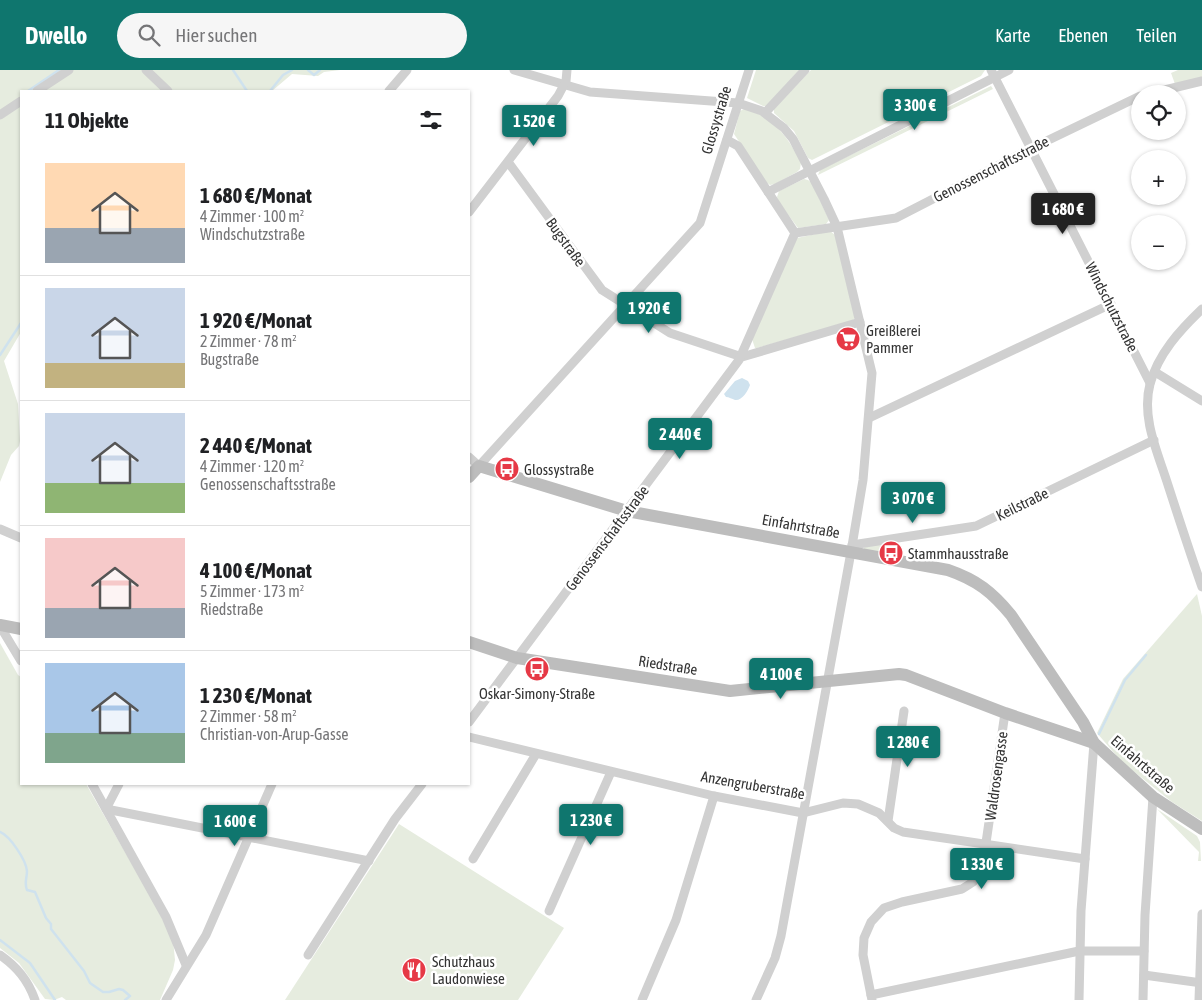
<!DOCTYPE html>
<html lang="de">
<head>
<meta charset="utf-8">
<style>
	body { margin:0; font-family:"Asap Condensed",sans-serif; background:#f6f6f6; color:#202124; height:100vh; display:flex; flex-direction:column; font-size:19px; white-space:nowrap }
	* { box-sizing:border-box; margin:0 }
	p { font-size:16px; color:#757577 }
	.icon { flex:none; width:28px; height:28px; fill:none; stroke:currentColor; stroke-width:2; stroke-linecap:round; stroke-linejoin:round }
	.map { position:relative; flex:1; overflow:hidden }
	.drawer { position:absolute; left:20px; top:20px; width:450px; height:695px; display:flex; flex-direction:column; background:#fff; border-radius:0px; box-shadow:0 1px 4px #0004 }
	.drawer>* { flex:none }
	.fabs { position:absolute; left:1131px; top:15px; display:grid; gap:10px }
	.fabs a { display:grid; place-items:center; width:55px; height:55px; border-radius:50%; background:#fff; box-shadow:0 1px 4px #0004; font-size:25px }
	.price { position:absolute; translate:-50% -42px; padding:0 11px; border-radius:5px; background:#0f766e; color:#fff; font-size:16px; line-height:32px; filter:drop-shadow(0 1px 2px #0008) }
	.price::after { content:''; position:absolute; left:50%; top:30px; width:15px; height:11px; margin-left:-8px; background:inherit; clip-path:polygon(0 0,100% 0,50% 100%) }
	.price.current { background:#222; color:#fff }
	ul { padding:0; list-style:none }
	li { display:flex; align-items:center; gap:15px; height:125px; padding:0 25px }
	li+li { border-top:1px solid #e0e0e0 }
	li span { display:grid; place-items:center; flex:none; width:140px; height:100px; border-radius:0px; color:#555 }
	li>.icon { margin-inline-start:auto }
	span .icon { width:60px; height:60px; fill:#fffc; stroke-width:1 }
	li b { font-size:21px }
	h2 { display:flex; justify-content:space-between; align-items:center; height:60px; padding:0 25px; font-size:21px }
	header { display:flex; align-items:center; gap:30px; box-sizing:border-box; height:70px; padding:0 25px; background:#0f766e; color:#fff }
	header strong { font-size:24px }
	nav { display:flex; gap:28px; margin-inline-start:auto; font-size:18px }
	.search { width:350px; height:45px; background:#f6f6f6; display:flex; align-items:center; gap:12px; box-sizing:border-box; padding:0 18px; border-radius:28px; color:#757577; font-size:19px }
	.map>svg:first-child { display:block }
	.green { fill:#e6ecdf }
	.water { fill:#cfe2ee }
	.lines { fill:none; stroke-linecap:round; stroke-linejoin:round }
	.stream { stroke:#cfe2ee; stroke-width:2.5 }
	.street { stroke:#d0d0d0; stroke-width:9 }
	.secondary { stroke:#bdbdbd; stroke-width:12 }
	.labels { text-anchor:middle; dominant-baseline:central; stroke-width:5; stroke-linejoin:round; paint-order:stroke }
	.street-label { font-size:15px; fill:#333; stroke:#fff }
	.poi-label { font-size:15px; fill:#333; stroke:#fff; text-anchor:start }
</style>
</head>
<body>
<header>
<strong>Dwello</strong>
<div class="search"><svg class="icon" aria-label="search" viewBox="0 0 24 24"><circle cx="10" cy="10" r="6"/><path d="M15 15l6 6"/></svg>Hier suchen</div>
<nav><a>Karte</a><a>Ebenen</a><a>Teilen</a></nav>
</header>
<div class="map">
<svg width="1202" height="930" viewBox="0 0 1202 930">
	<rect width="100%" height="100%" fill="#fff"/>
	<g class="green">
		<path d="M0 0H340L324 2 318 6 292 4 272 21H21V262L4 291 18 334 20 371 19 376 11 385 0 412Z"/>
		<path d="M756 0H800L766 36H763L747 28Z"/>
		<path d="M811 0H985L981 6 812 90 808 88 794 61 774 43V39Z"/>
		<path d="M1178 0H1202V7L1175 14 1171 3Z"/>
		<path d="M991 16 993 19 818 105 820 100Z"/>
		<path d="M744 39C772 44 788 68 801 92L800 99 797 102 775 114 770 115 766 112 734 64 740 41Z"/>
		<path d="M804 109 808 110 812 113 829 150 826 154 798 158 778 131 777 127 779 121Z"/>
		<path d="M830 161 835 165 855 248 852 251 757 278H755L752 269 797 168Z"/>
		<path d="M887 472V483L864 480V478L865 476Z"/>
		<path d="M1197 524 1202 546V751L1172 732 1122 692 1097 663 1123 609Z"/>
		<path d="M0 573 18 605 21 607V714H86L152 829 173 870 175 890 173 900 160 930H66L62 927 54 930 45 929 19 893 0 878Z"/>
		<path d="M1157 739 1197 766 1200 772 1201 791H1198L1199 782Z"/>
		<path d="M399 754 564 858 518 930H285Z"/>
	</g>
	<path class="water" d="M742 308 748 311 750 315C748 321 742 331 735 330 732 329 729 327 726 327L724 324 735 311Z"/>
	<g class="lines">
		<g class="stream">
			<path d="M233 0 247 21"/>
			<path d="M308 0 314 5 320 0"/>
			<path d="M28 21 59 0"/>
			<path d="M270 21 283 5 292 0"/>
			<path d="M0 285 21 253"/>
			<path d="M1099 664 1125 610 1146 585"/>
			<path d="M0 762C10 766 26 790 27 801 27 808 24 813 27 820L35 822 46 848 51 854V859L84 901 90 913 103 922H109L119 919 123 920 130 926 125 930"/>
			<path d="M0 870 30 893 55 930"/>
		</g>
		<g class="street">
			<path d="M146 0 168 21"/>
			<path d="M514 0 590 22 738 33 762 41 784 58 793 69 824 129 837 157 872 303 863 410 851 482 781 866 775 888 756 930"/>
			<path d="M991 0 1150 313"/>
			<path d="M37 21 69 0"/>
			<path d="M389 21 407 0"/>
			<path d="M1148 24 1202 11"/>
			<path d="M765 43 805 0"/>
			<path d="M0 45 21 31"/>
			<path d="M727 70 738 76 795 163"/>
			<path d="M508 92 602 220 670 263 742 287 860 252"/>
			<path d="M768 122 1009 0"/>
			<path d="M469 142 558 26 566 11 567 0"/>
			<path d="M795 163 896 148 1032 78 1140 26"/>
			<path d="M1202 239C1180 260 1158 284 1150 314 1141 348 1158 383 1168 415 1179 449 1190 483 1202 517"/>
			<path d="M1155 302 1202 331"/>
			<path d="M869 348 1111 234"/>
			<path d="M469 387 479 396 700 153 749 0"/>
			<path d="M0 459 21 468"/>
			<path d="M852 475 976 456 1154 370"/>
			<path d="M0 556 21 591"/>
			<path d="M469 652 739 290 795 163"/>
			<path d="M469 667 714 726 803 743 843 733 858 734 879 743 894 758 903 762 1085 789"/>
			<path d="M92 714 166 847 186 895"/>
			<path d="M119 714 106 739 369 791"/>
			<path d="M888 751 904 641"/>
			<path d="M473 789 536 684"/>
			<path d="M549 841 611 702"/>
			<path d="M0 885C17 897 28 910 35 930"/>
			<path d="M308 885 395 749 422 714"/>
			<path d="M1144 905 1202 913"/>
			<path d="M871 925 1079 881H1144"/>
			<path d="M166 930 206 865 272 714"/>
			<path d="M642 930 676 850 714 726"/>
			<path d="M872 930 863 885 864 868 871 852 884 838 902 832 962 819 973 812 982 800 1005 643"/>
			<path d="M1079 930 1081 841 1094 673"/>
			<path d="M1143 930 1145 845 1153 727"/>
			<path d="M1199 930 1202 844"/>
		</g>
		<g class="secondary">
			<path d="M469 407 479 396 627 441 948 500C977 510 992 522 1011 545L1083 652 1094 673 1153 727 1202 759"/>
			<path d="M0 555 21 559"/>
			<path d="M469 572 517 588 730 621 899 604 906 605 1005 643 1094 673"/>
		</g>
	</g>
	<defs>
		<symbol id="supermarket-disc" viewBox="-11 -11 22 22"><circle r="9.5" fill="#e63946" stroke="#fff"/><path d="M-6-5.5h2.5l.6 2H6L4.5 2H-2.5L-4.4-4H-6ZM-1.5 3.2a1.3 1.3 0 1 0 .1 0ZM3 3.2a1.3 1.3 0 1 0 .1 0Z" fill="#fff"/></symbol>
		<symbol id="bus-disc" viewBox="-11 -11 22 22"><circle r="9.5" fill="#e63946" stroke="#fff"/><path d="M-5-6H5V4H4V6H2V4H-2V6H-4V4H-5ZM-3.5-4V0h7V-4ZM-3.5 1.2v1.5H-2V1.2ZM2 1.2v1.5H3.5V1.2Z" fill="#fff"/></symbol>
		<symbol id="restaurant-disc" viewBox="-11 -11 22 22"><circle r="9.5" fill="#e63946" stroke="#fff"/><path d="M-5-6h1v4h1v-4h1v4h1v-4h1v5L-1.5 .5V6h-2V.5L-5-1ZM5-6V6H3V1.5H1.5Q1.5-4 5-6Z" fill="#fff"/></symbol>
	</defs>
	<g fill-rule="evenodd">
		<use href="#supermarket-disc" x="834" y="255" width="28" height="28"/>
		<use href="#bus-disc" x="493" y="385" width="28" height="28"/>
		<use href="#bus-disc" x="877" y="469" width="28" height="28"/>
		<use href="#bus-disc" x="523" y="585" width="28" height="28"/>
		<use href="#restaurant-disc" x="400" y="886" width="28" height="28"/>
	</g>
	<g class="labels">
		<g class="street-label">
			<text transform="translate(716 50) rotate(-73)">Glossystraße</text>
			<text transform="translate(991 99) rotate(-27)">Genossenschaftsstraße</text>
			<text transform="translate(566 172) rotate(54)">Bugstraße</text>
			<text transform="translate(1112 237) rotate(63)">Windschutzstraße</text>
			<text transform="translate(1022 434) rotate(-26)">Keilstraße</text>
			<text transform="translate(801 456) rotate(10)">Einfahrtstraße</text>
			<text transform="translate(607 468) rotate(-53)">Genossenschaftsstraße</text>
			<text transform="translate(668 595) rotate(9)">Riedstraße</text>
			<text transform="translate(1143 694) rotate(41)">Einfahrtstraße</text>
			<text transform="translate(996 706) rotate(-82)">Waldrosengasse</text>
			<text transform="translate(753 715) rotate(10)">Anzengruberstraße</text>
		</g>
		<g class="poi-label">
			<text x="866" y="260">Greißlerei<tspan x="866" dy="17">Pammer</tspan></text>
			<text x="524" y="399">Glossystraße</text>
			<text x="908" y="483">Stammhausstraße</text>
			<text x="537" y="623" text-anchor="middle">Oskar-Simony-Straße</text>
			<text x="432" y="891">Schutzhaus<tspan x="432" dy="17">Laudonwiese</tspan></text>
		</g>
	</g>
</svg>
<div class="fabs">
<a><svg class="icon" aria-label="locate" viewBox="0 0 24 24"><circle cx="12" cy="12" r="6"/><path d="M12 2v4M12 18v4M2 12h4M18 12h4"/></svg></a>
<a>+</a>
<a>−</a>
</div>
<b class="price" style="left:915px;top:61px">3 300 €</b>
<b class="price" style="left:534px;top:77px">1 520 €</b>
<b class="price current" style="left:1063px;top:165px">1 680 €</b>
<b class="price" style="left:649px;top:264px">1 920 €</b>
<b class="price" style="left:680px;top:390px">2 440 €</b>
<b class="price" style="left:913px;top:454px">3 070 €</b>
<b class="price" style="left:781px;top:630px">4 100 €</b>
<b class="price" style="left:908px;top:698px">1 280 €</b>
<b class="price" style="left:591px;top:776px">1 230 €</b>
<b class="price" style="left:235px;top:777px">1 600 €</b>
<b class="price" style="left:982px;top:820px">1 330 €</b>
<section class="drawer">
<h2>11 Objekte<svg class="icon" aria-label="filters" viewBox="0 0 24 24"><path d="M4 7h16M4 17h16"/><circle cx="9" cy="7" r="2"/><circle cx="15" cy="17" r="2"/></svg></h2>
<ul>
<li><span style="background:linear-gradient(#ffd9b3 65%,#9aa5b1 0)"><svg class="icon" aria-label="home" viewBox="0 0 24 24"><path d="M3 11l9-7 9 7M6 9v11h12V9"/></svg></span><div><b>1 680 €/Monat</b><p>4 Zimmer · 100 m²</p><p>Windschutzstraße</p></div></li>
<li><span style="background:linear-gradient(#c9d6e8 75%,#c2b280 0)"><svg class="icon" aria-label="home" viewBox="0 0 24 24"><path d="M3 11l9-7 9 7M6 9v11h12V9"/></svg></span><div><b>1 920 €/Monat</b><p>2 Zimmer · 78 m²</p><p>Bugstraße</p></div></li>
<li><span style="background:linear-gradient(#c9d6e8 70%,#8fb573 0)"><svg class="icon" aria-label="home" viewBox="0 0 24 24"><path d="M3 11l9-7 9 7M6 9v11h12V9"/></svg></span><div><b>2 440 €/Monat</b><p>4 Zimmer · 120 m²</p><p>Genossenschaftsstraße</p></div></li>
<li><span style="background:linear-gradient(#f6c9c9 70%,#9aa5b1 0)"><svg class="icon" aria-label="home" viewBox="0 0 24 24"><path d="M3 11l9-7 9 7M6 9v11h12V9"/></svg></span><div><b>4 100 €/Monat</b><p>5 Zimmer · 173 m²</p><p>Riedstraße</p></div></li>
<li><span style="background:linear-gradient(#a9c7e8 70%,#7fa58c 0)"><svg class="icon" aria-label="home" viewBox="0 0 24 24"><path d="M3 11l9-7 9 7M6 9v11h12V9"/></svg></span><div><b>1 230 €/Monat</b><p>2 Zimmer · 58 m²</p><p>Christian-von-Arup-Gasse</p></div></li>
</ul>
</section>
</div>
</body>
</html>
